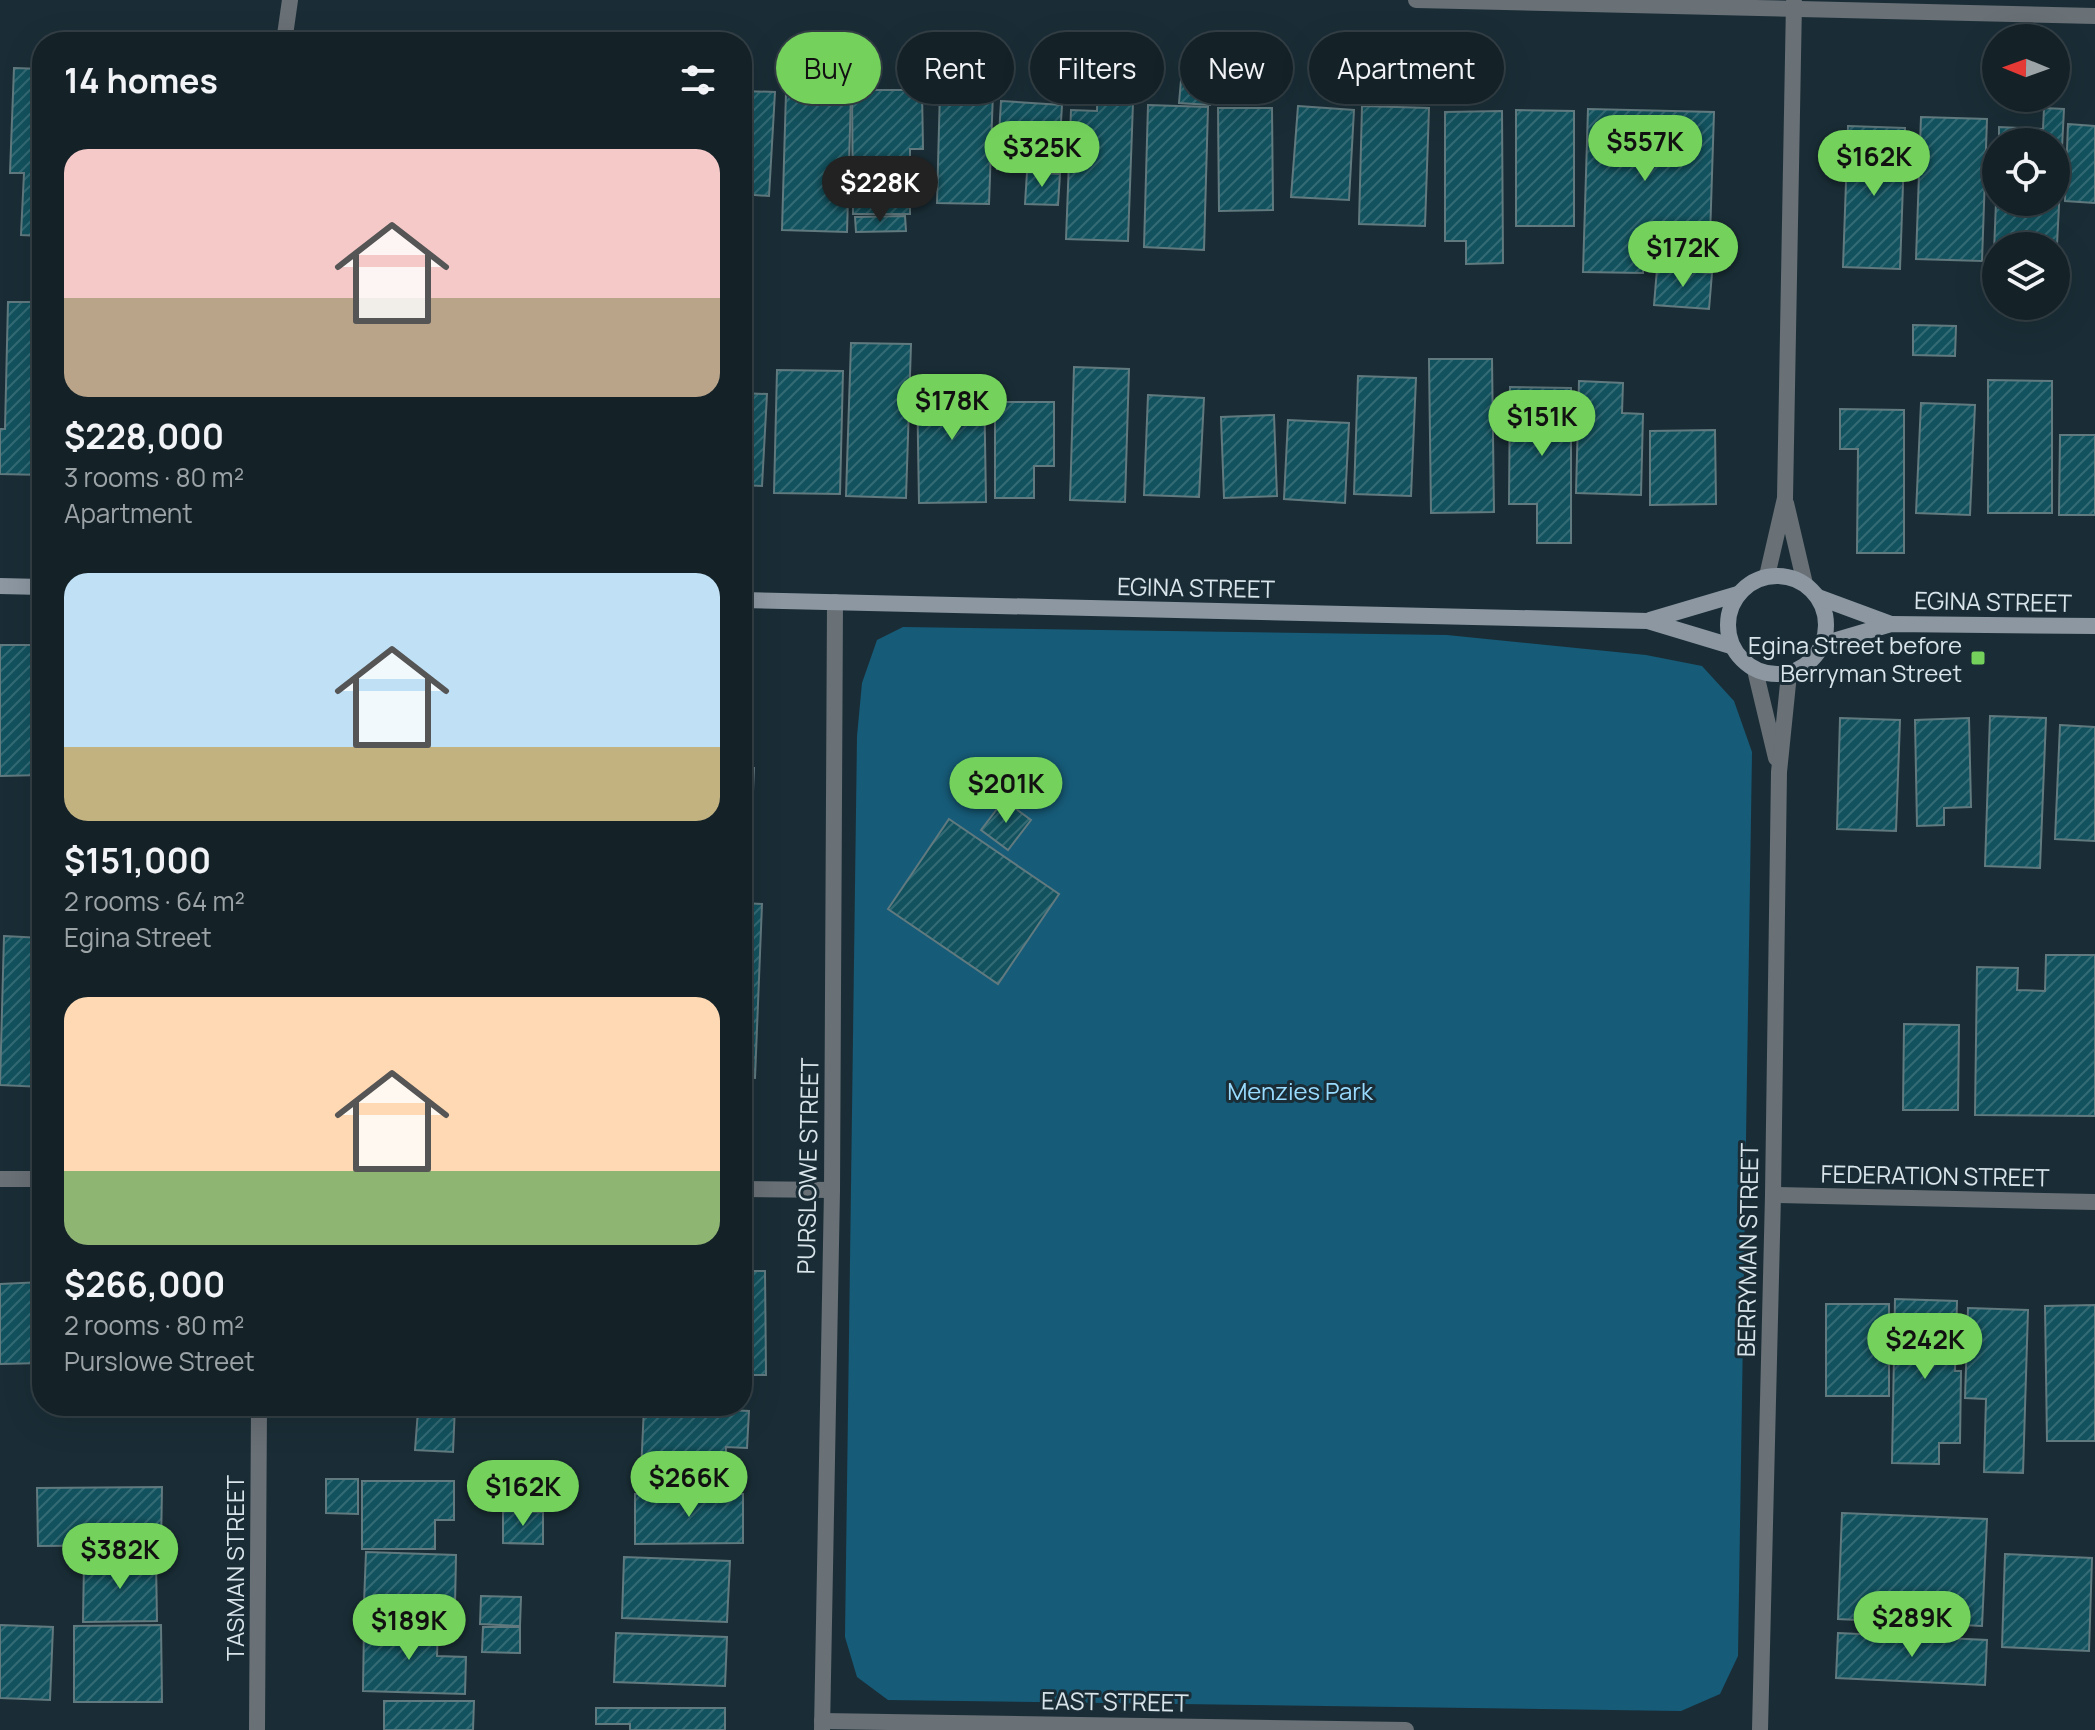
<!DOCTYPE html>
<html lang="en">
<head>
<meta charset="utf-8">
<style>
	body { margin:0; font-family:Manrope,sans-serif; background:#1d2a30; color:#f1f3f6; height:100vh; display:flex; flex-direction:column; font-size:30px; white-space:nowrap }
	* { box-sizing:border-box; margin:0 }
	p { font-size:26px; color:#9da4a8 }
	.icon { flex:none; width:44px; height:44px; fill:none; stroke:currentColor; stroke-width:2; stroke-linecap:round; stroke-linejoin:round }
	.map { position:relative; flex:1; overflow:hidden }
	.panel { position:absolute; left:32px; top:32px; width:720px; height:1384px; display:flex; flex-direction:column; background:#142228; border-radius:32px; box-shadow:0 8px 32px #0002,0 0 0 2px #333f45 }
	.panel>* { flex:none }
	.guide { position:absolute; left:776px; top:32px; width:760px; height:72px; display:flex; gap:16px }
	.needle { width:52px; rotate:271deg }
	.buttons { position:absolute; left:1982px; top:24px; display:grid; gap:16px }
	.buttons a { display:grid; place-items:center; width:88px; height:88px; border-radius:50%; background:#142228; box-shadow:0 8px 32px #0002,0 0 0 2px #333f45; font-size:40px }
	.price { position:absolute; translate:-50% -68px; padding:0 18px; border-radius:28px; background:#74d25c; color:#111; font-size:26px; line-height:52px; filter:drop-shadow(0 2px 4px #0008) }
	.price::after { content:''; position:absolute; left:50%; top:48px; width:24px; height:18px; margin-left:-12px; background:inherit; clip-path:polygon(0 0,100% 0,50% 100%) }
	.price.active { background:#222; color:#fff }
	ul { padding:0; list-style:none }
	li { display:grid; align-content:center; gap:16px; height:424px; padding:0 32px }
	li span { display:grid; place-items:center; height:248px; border-radius:24px; color:#555 }
	li>.icon { margin-inline-start:auto }
	span .icon { width:144px; height:144px; fill:#fffc; stroke-width:1 }
	li b { font-size:34px }
	h2 { display:flex; justify-content:space-between; align-items:center; height:96px; padding:0 32px; font-size:34px }
	.tag { padding:0 28px; border-radius:36px; background:#142228; box-shadow:0 8px 32px #0002,0 0 0 2px #333f45; font-size:28px; line-height:72px }
	.tag.active { background:#74d25c; color:#111 }
	.map>svg:first-child { display:block }
	.park { fill:#165b78 }
	.building { fill:url(#building-hatch); stroke:#617a7f; stroke-width:2 }
	.lines { fill:none; stroke-linecap:round; stroke-linejoin:round }
	.street { stroke:#697076; stroke-width:16 }
	.secondary { stroke:#8c97a2; stroke-width:16 }
	.poi-dot { fill:#74d25c; stroke:#1a2d36; stroke-width:3 }
	.labels { text-anchor:middle; dominant-baseline:central; stroke-width:6; stroke-linejoin:round; paint-order:stroke }
	.street-label { font-size:24px; fill:#d8e4ea; stroke:#1a2d36 }
	.poi-label { font-size:24px; fill:#d8e4ea; stroke:#1a2d36; text-anchor:end }
	.park-label { font-size:24px; fill:#99dbfe; stroke:#1a2d36 }
</style>
</head>
<body>
<div class="map">
<svg width="2095" height="1730" viewBox="0 0 2095 1730">
	<defs>
		<pattern id="building-hatch" width="6" height="6" patternUnits="userSpaceOnUse" patternTransform="scale(2)"><rect width="6" height="6" fill="#12525e"/><path d="M-1 1l2-2M0 6l6-6M5 7l2-2" fill="none" stroke="#346b75"/></pattern>
	</defs>
	<rect width="100%" height="100%" fill="#1a2d36"/>
	<path class="park" d="M903 627 1447 635 1646 655 1702 666 1734 701 1752 752 1738 1656 1720 1694 1681 1711 888 1700 857 1677 845 1637 857 736 862 683 877 640Z"/>
	<g class="building">
		<path d="M14 68 42 69V236L21 235 24 173H10Z"/>
		<path d="M1182 69 1211 71 1210 105 1179 103Z"/>
		<path d="M1098 74 1134 75 1128 241 1066 239 1071 110 1097 111Z"/>
		<path d="M852 90H922L923 149H910V214H853Z"/>
		<path d="M940 90 993 92 989 204 937 203Z"/>
		<path d="M742 91 775 92 769 196 742 194Z"/>
		<path d="M786 92 851 94 847 232 782 230Z"/>
		<path d="M1001 101 1062 105 1058 172 997 169Z"/>
		<path d="M1148 105 1208 107 1204 250 1144 247Z"/>
		<path d="M1298 106 1354 110 1349 200 1291 197Z"/>
		<path d="M1362 106 1429 108 1425 226 1359 224Z"/>
		<path d="M1218 108H1272L1273 210 1219 211Z"/>
		<path d="M2044 108 2064 109 2056 264V246H1996V276H1993L1996 202H2056V142H1999V127L2043 129Z"/>
		<path d="M1588 109 1714 112 1710 237 1644 234 1643 273 1583 272Z"/>
		<path d="M1516 110 1574 111V226H1516Z"/>
		<path d="M1502 111 1503 263 1466 264V241H1445V112Z"/>
		<path d="M1921 117 1987 119 1982 261 1916 259Z"/>
		<path d="M2068 124 2095 126V203L2065 201Z"/>
		<path d="M1848 126 1905 128 1900 269 1843 267Z"/>
		<path d="M1027 172 1060 174 1058 205 1025 204Z"/>
		<path d="M905 216 906 231 856 232 855 217Z"/>
		<path d="M1657 269 1712 273 1709 309 1654 305Z"/>
		<path d="M8 302H42V475L0 474V429H5Z"/>
		<path d="M1913 325 1956 326 1955 356 1913 355Z"/>
		<path d="M851 343 911 344 906 498 846 496Z"/>
		<path d="M1429 359H1492L1494 512 1431 513Z"/>
		<path d="M1074 367 1129 369 1125 502 1070 500Z"/>
		<path d="M777 370 843 371 840 494 774 493Z"/>
		<path d="M1358 376 1416 378 1411 496 1354 494Z"/>
		<path d="M984 380 986 502 919 503 917 381Z"/>
		<path d="M1988 380 2052 381V513H1988Z"/>
		<path d="M1579 381 1623 383 1622 413 1643 414 1641 495 1576 493Z"/>
		<path d="M1510 387 1571 388V543H1537V504H1509Z"/>
		<path d="M742 393 767 394 762 486 742 485Z"/>
		<path d="M1148 395 1204 398 1199 497 1144 495Z"/>
		<path d="M995 402H1054V466H1034V498H995Z"/>
		<path d="M1921 403 1975 405 1970 515 1916 513Z"/>
		<path d="M1840 409 1904 410V553H1857L1858 449H1840Z"/>
		<path d="M1274 415 1277 496 1224 498 1221 417Z"/>
		<path d="M1288 420 1349 423 1345 503 1284 499Z"/>
		<path d="M1715 430 1716 504 1650 505V431Z"/>
		<path d="M2060 435H2095V515H2059Z"/>
		<path d="M0 645H42V775L0 776Z"/>
		<path d="M742 692H748L750 764H742Z"/>
		<path d="M1990 716 2046 718 2040 868 1985 866Z"/>
		<path d="M1840 718 1900 720 1896 831 1837 829Z"/>
		<path d="M1969 718 1971 807 1944 808V825L1917 826 1915 720Z"/>
		<path d="M2060 725 2095 727V841L2055 839Z"/>
		<path d="M742 768H754L749 885H742Z"/>
		<path d="M1004 800 1031 820 1008 850 981 830Z"/>
		<path d="M949 819 1059 894 998 984 888 909Z"/>
		<path d="M742 903 762 904 755 1078 742 1077Z"/>
		<path d="M4 936 42 938V1087L0 1085Z"/>
		<path d="M2046 955H2095V1116L1975 1115 1977 967 2018 968 2017 990 2045 991Z"/>
		<path d="M1904 1024 1959 1025 1958 1110H1903Z"/>
		<path d="M742 1271H765L766 1375H742Z"/>
		<path d="M42 1282V1363L0 1364V1284Z"/>
		<path d="M1895 1299 1957 1301 1955 1371H1961L1960 1443H1939V1464L1892 1463Z"/>
		<rect x="1826" y="1304" width="63" height="92"/>
		<path d="M2095 1305V1441H2047L2045 1306Z"/>
		<path d="M1968 1308 2028 1310 2023 1473 1984 1472 1986 1399 1965 1398Z"/>
		<path d="M97 1406H187V1410L97 1411Z"/>
		<path d="M394 1406H455L453 1452 415 1450 418 1410 394 1409Z"/>
		<path d="M644 1406 749 1411 747 1448 726 1447 725 1477 641 1473Z"/>
		<path d="M326 1479H358V1514L326 1513Z"/>
		<path d="M362 1481H454V1520H435V1549H362Z"/>
		<path d="M162 1487 161 1545 38 1546 37 1488Z"/>
		<path d="M635 1494H743V1543L635 1544Z"/>
		<path d="M503 1511 543 1512V1544L503 1543Z"/>
		<path d="M1842 1513 1987 1519 1982 1626 1838 1619Z"/>
		<path d="M366 1552 456 1555 455 1605 364 1603Z"/>
		<path d="M2005 1554 2092 1558 2089 1651 2002 1647Z"/>
		<path d="M624 1557 730 1561 727 1622 622 1618Z"/>
		<path d="M84 1561H156L157 1621 83 1622Z"/>
		<path d="M481 1596 521 1597 520 1626 480 1624Z"/>
		<path d="M0 1625 53 1627 50 1700 0 1698Z"/>
		<path d="M161 1625 162 1702H74V1626Z"/>
		<path d="M364 1625 438 1627 437 1656 466 1657 465 1694 363 1691Z"/>
		<path d="M483 1627H520V1653L482 1652Z"/>
		<path d="M616 1633 727 1637 725 1686 614 1682Z"/>
		<path d="M1838 1633 1987 1640 1985 1685 1836 1678Z"/>
		<path d="M384 1701H474L473 1730H384Z"/>
		<path d="M596 1708H725V1730H630V1724H596Z"/>
	</g>
	<g class="lines">
		<g class="street">
			<path d="M1416 0 2095 16"/>
			<path d="M284 42 290 0"/>
			<path d="M1786 503 1805 584"/>
			<path d="M1767 576 1785 498 1794 2"/>
			<path d="M1755 670 1776 758"/>
			<path d="M0 1179H42"/>
			<path d="M742 1189 832 1190"/>
			<path d="M1773 1195 2095 1202"/>
			<path d="M822 1721 1406 1730"/>
			<path d="M257 1730 259 1406"/>
			<path d="M822 1730 832 1190 835 602"/>
			<path d="M1760 1730 1773 1195 1779 772 1789 674"/>
		</g>
		<g class="secondary">
			<circle cx="1777" cy="625" r="49"/>
			<path d="M0 586 42 587"/>
			<path d="M1818 597 1891 624"/>
			<path d="M742 600 1648 621 1731 646"/>
			<path d="M1650 620 1738 594"/>
			<path d="M1823 644 1891 624 2095 626"/>
		</g>
	</g>
	<rect class="poi-dot" x="1970" y="650" width="16" height="16" rx="4"/>
	<g class="labels">
		<g class="street-label">
			<text transform="translate(1196 587) rotate(1)">EGINA STREET</text>
			<text transform="translate(1993 601) rotate(1)">EGINA STREET</text>
			<text transform="translate(807 1166) rotate(-89)">PURSLOWE STREET</text>
			<text transform="translate(1935 1175) rotate(1)">FEDERATION STREET</text>
			<text transform="translate(1747 1250) rotate(-89)">BERRYMAN STREET</text>
			<text transform="translate(234 1568) rotate(-90)">TASMAN STREET</text>
			<text transform="translate(1115 1701) rotate(1)">EAST STREET</text>
		</g>
		<g class="poi-label">
			<text x="1962" y="644">Egina Street before<tspan x="1962" dy="28">Berryman Street</tspan></text>
		</g>
		<g class="park-label">
			<text x="1300" y="1090">Menzies Park</text>
		</g>
	</g>
</svg>
<div class="buttons">
<a><svg class="needle" viewBox="-14 -14 28 28"><path d="M0-13l5 13h-10z" fill="#e53935"/><path d="M0 13l5-13h-10z" fill="#9da4a8"/></svg></a>
<a><svg class="icon" aria-label="locate" viewBox="0 0 24 24"><circle cx="12" cy="12" r="6"/><path d="M12 2v4M12 18v4M2 12h4M18 12h4"/></svg></a>
<a><svg class="icon" aria-label="layers" viewBox="0 0 24 24"><path d="M12 4l9 5-9 5-9-5zM3 14l9 5 9-5"/></svg></a>
</div>
<b class="price" style="left:1645px;top:183px">$557K</b>
<b class="price" style="left:1042px;top:189px">$325K</b>
<b class="price" style="left:1874px;top:198px">$162K</b>
<b class="price active" style="left:880px;top:224px">$228K</b>
<b class="price" style="left:1683px;top:289px">$172K</b>
<b class="price" style="left:952px;top:442px">$178K</b>
<b class="price" style="left:1542px;top:458px">$151K</b>
<b class="price" style="left:1006px;top:825px">$201K</b>
<b class="price" style="left:1925px;top:1381px">$242K</b>
<b class="price" style="left:689px;top:1519px">$266K</b>
<b class="price" style="left:523px;top:1528px">$162K</b>
<b class="price" style="left:120px;top:1591px">$382K</b>
<b class="price" style="left:1912px;top:1659px">$289K</b>
<b class="price" style="left:409px;top:1662px">$189K</b>
<div class="guide">
<a class="tag active">Buy</a>
<a class="tag">Rent</a>
<a class="tag">Filters</a>
<a class="tag">New</a>
<a class="tag">Apartment</a>
</div>
<section class="panel">
<h2>14 homes<svg class="icon" aria-label="filters" viewBox="0 0 24 24"><path d="M4 7h16M4 17h16"/><circle cx="9" cy="7" r="2"/><circle cx="15" cy="17" r="2"/></svg></h2>
<ul>
<li><span style="background:linear-gradient(#f6c9c9 60%,#b9a48a 0)"><svg class="icon" aria-label="home" viewBox="0 0 24 24"><path d="M3 11l9-7 9 7M6 9v11h12V9"/></svg></span><div><b>$228,000</b><p>3 rooms · 80 m²</p><p>Apartment</p></div></li>
<li><span style="background:linear-gradient(#bfe0f5 70%,#c2b280 0)"><svg class="icon" aria-label="home" viewBox="0 0 24 24"><path d="M3 11l9-7 9 7M6 9v11h12V9"/></svg></span><div><b>$151,000</b><p>2 rooms · 64 m²</p><p>Egina Street</p></div></li>
<li><span style="background:linear-gradient(#ffd9b3 70%,#8fb573 0)"><svg class="icon" aria-label="home" viewBox="0 0 24 24"><path d="M3 11l9-7 9 7M6 9v11h12V9"/></svg></span><div><b>$266,000</b><p>2 rooms · 80 m²</p><p>Purslowe Street</p></div></li>
</ul>
</section>
</div>
</body>
</html>
